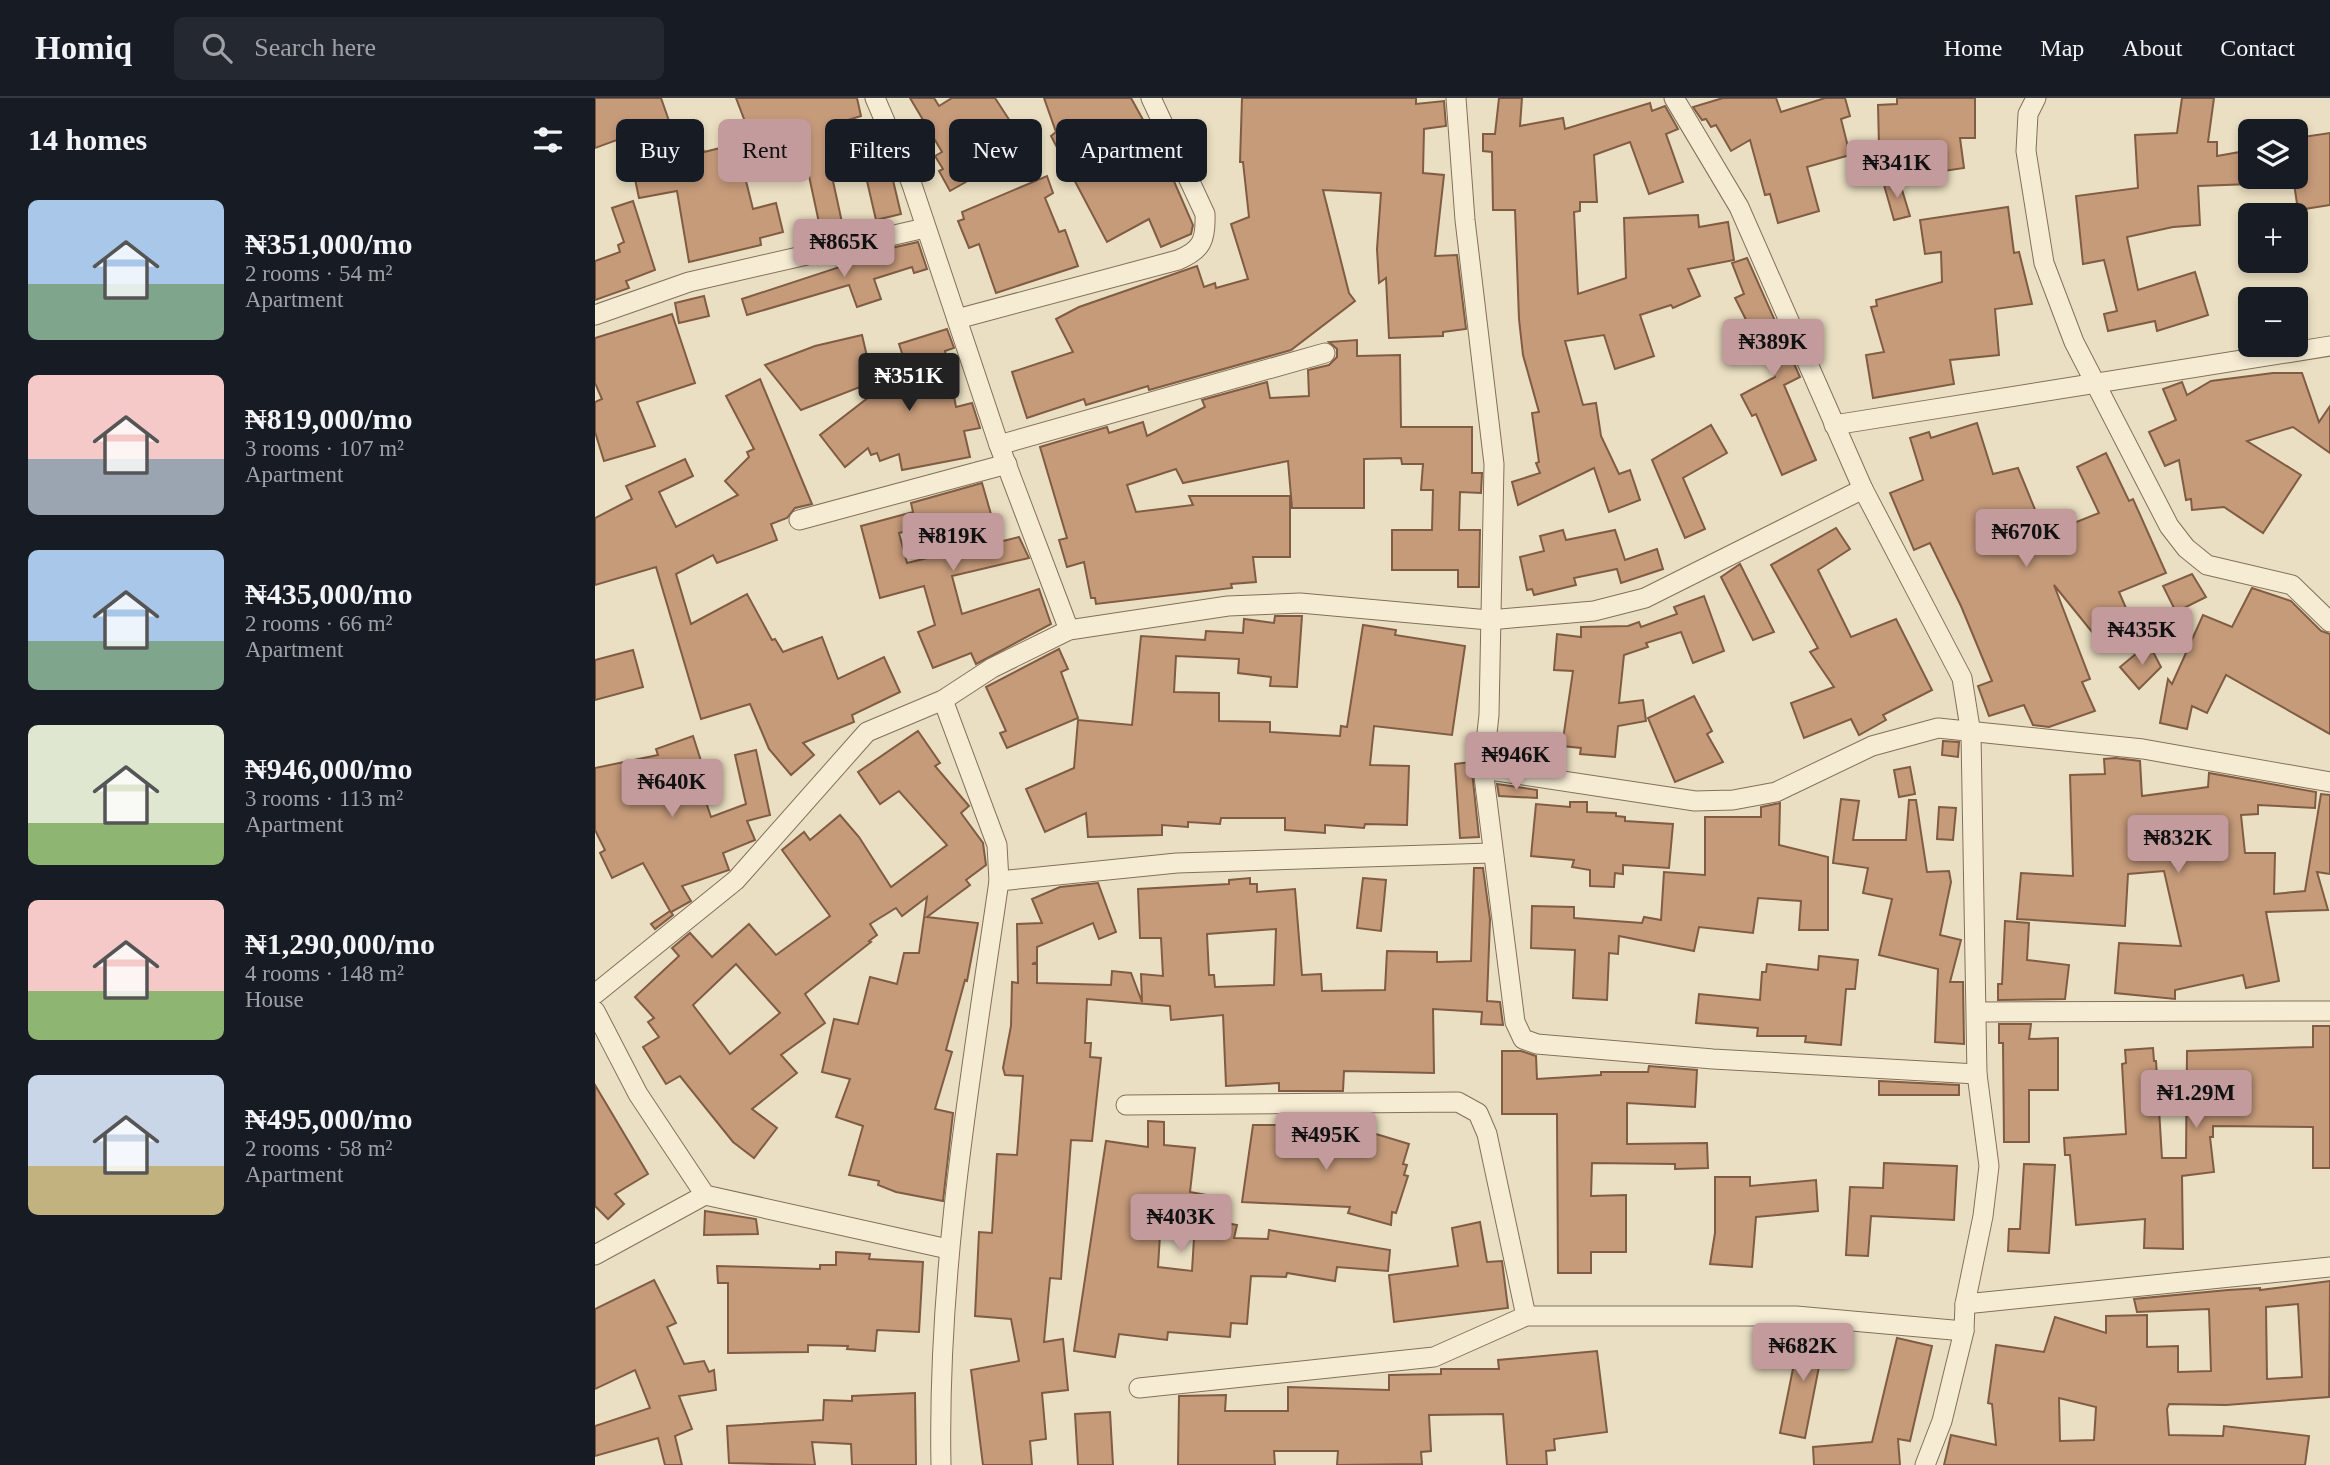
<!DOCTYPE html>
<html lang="en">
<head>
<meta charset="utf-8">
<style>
	body { margin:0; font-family:"Times New Roman",serif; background:#242831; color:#f1f3f6; height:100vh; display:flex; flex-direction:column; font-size:26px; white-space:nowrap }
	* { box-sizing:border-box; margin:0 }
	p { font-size:23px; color:#9ea1a6 }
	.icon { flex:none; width:38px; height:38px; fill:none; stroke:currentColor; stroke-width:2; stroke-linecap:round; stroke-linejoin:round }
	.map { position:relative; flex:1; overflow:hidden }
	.sheet { display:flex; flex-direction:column; background:#171b24; width:595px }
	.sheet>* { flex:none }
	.banner { position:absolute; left:21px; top:21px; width:665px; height:63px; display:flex; gap:14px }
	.tools { position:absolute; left:1643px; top:21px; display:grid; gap:14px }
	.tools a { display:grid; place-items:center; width:70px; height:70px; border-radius:10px; background:#171b24; box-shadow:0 4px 10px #0003; font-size:35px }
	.price { position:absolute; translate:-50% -60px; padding:0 16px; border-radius:7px; background:#c49b9c; color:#111; font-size:23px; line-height:46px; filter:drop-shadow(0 2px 4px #0008) }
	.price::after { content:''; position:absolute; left:50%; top:42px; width:21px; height:16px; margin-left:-10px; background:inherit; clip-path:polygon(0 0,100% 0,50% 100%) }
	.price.selected { background:#222; color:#fff }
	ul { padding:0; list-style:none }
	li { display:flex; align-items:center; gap:21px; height:175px; padding:0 28px }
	li span { display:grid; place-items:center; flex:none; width:196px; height:140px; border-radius:10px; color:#555 }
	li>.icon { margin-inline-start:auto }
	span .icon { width:84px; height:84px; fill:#fffc; stroke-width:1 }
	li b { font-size:30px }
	h2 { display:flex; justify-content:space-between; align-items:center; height:84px; padding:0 28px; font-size:30px }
	.tag { padding:0 24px; border-radius:10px; background:#171b24; box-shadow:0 4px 10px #0003; font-size:24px; line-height:63px }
	.tag.selected { background:#c49b9c; color:#111 }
	header { display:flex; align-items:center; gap:42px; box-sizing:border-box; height:98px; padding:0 35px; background:#171b24; border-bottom:2px solid #363941 }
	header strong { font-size:33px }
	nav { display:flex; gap:38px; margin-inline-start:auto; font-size:24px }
	.search { width:490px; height:63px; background:#242831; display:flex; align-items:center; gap:18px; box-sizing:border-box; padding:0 24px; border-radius:10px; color:#9ea1a6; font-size:26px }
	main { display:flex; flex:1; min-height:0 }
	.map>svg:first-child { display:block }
	.building { fill:#c69b7a; stroke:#805c42; stroke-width:2; fill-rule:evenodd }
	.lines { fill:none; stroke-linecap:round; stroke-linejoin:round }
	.minor-casing { stroke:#82715a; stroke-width:21 }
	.minor { stroke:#f6ecd4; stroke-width:19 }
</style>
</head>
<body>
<header>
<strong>Homiq</strong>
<div class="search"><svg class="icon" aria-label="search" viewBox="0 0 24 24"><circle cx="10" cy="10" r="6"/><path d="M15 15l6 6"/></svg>Search here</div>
<nav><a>Home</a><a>Map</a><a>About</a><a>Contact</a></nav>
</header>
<main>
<section class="sheet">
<h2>14 homes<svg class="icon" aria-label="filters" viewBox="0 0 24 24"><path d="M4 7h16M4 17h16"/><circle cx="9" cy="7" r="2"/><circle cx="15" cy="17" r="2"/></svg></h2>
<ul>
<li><span style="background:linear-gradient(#a9c7e8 60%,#7fa58c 0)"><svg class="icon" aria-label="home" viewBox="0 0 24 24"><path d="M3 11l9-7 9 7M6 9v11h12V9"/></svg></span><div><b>₦351,000/mo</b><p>2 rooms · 54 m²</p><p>Apartment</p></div></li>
<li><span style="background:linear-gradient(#f6c9c9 60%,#9aa5b1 0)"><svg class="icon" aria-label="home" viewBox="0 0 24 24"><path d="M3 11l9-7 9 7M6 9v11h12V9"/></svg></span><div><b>₦819,000/mo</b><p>3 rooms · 107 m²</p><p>Apartment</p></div></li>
<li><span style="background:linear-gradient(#a9c7e8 65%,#7fa58c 0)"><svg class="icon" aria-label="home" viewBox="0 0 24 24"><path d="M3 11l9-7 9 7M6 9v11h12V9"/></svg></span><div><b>₦435,000/mo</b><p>2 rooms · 66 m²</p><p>Apartment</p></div></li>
<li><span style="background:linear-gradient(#dfe7d0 70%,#8fb573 0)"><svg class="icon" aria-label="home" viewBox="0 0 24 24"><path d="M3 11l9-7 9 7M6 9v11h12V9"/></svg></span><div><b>₦946,000/mo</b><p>3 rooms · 113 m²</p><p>Apartment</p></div></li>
<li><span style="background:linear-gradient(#f6c9c9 65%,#8fb573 0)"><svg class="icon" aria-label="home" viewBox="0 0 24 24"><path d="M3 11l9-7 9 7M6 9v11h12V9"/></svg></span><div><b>₦1,290,000/mo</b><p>4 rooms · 148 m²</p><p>House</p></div></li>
<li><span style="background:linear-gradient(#c9d6e8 65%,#c2b280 0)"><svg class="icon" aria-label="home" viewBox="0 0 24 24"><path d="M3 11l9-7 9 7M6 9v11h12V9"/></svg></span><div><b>₦495,000/mo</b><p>2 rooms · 58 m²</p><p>Apartment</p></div></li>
</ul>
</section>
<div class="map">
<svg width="1735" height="1367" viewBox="0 0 1735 1367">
	<rect width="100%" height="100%" fill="#eadfc2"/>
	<g class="building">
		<path d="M0 0H66L74 23 0 50Z"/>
		<path d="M141 0H262L266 18 253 22 257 45 231 51 248 129 226 134 211 64 149 75 158 111 181 105 188 134 165 140 166 147 94 164 82 93 44 100 37 67 78 59 77 56 108 51 109 54 157 42Z"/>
		<path d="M315 0H339L344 8 357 0H400L432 49 355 93 344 73 348 71 340 58 347 54Z"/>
		<path d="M449 0H536L568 58 598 127 596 136 566 149 554 121 512 144 456 38 461 34Z"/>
		<path d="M647 0H821V6L849 3 851 28 829 31 828 75 849 77 840 158 862 157 871 231 848 234V238L794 240 791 180 784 185 782 151 786 95 728 92 754 195 760 203 696 252 554 292 553 288 491 307 489 301 432 320 417 274 478 254 461 221 484 209 602 168 609 189 620 185 621 190 653 181 636 126 654 119 648 64H645Z"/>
		<path d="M904 0H927L925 28 968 20 970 31 1055 5 1057 13 1070 8 1083 31 1071 36 1088 84 1054 96 1035 44 999 57 1002 104H985V113L979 114 983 196 1031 180 1029 120 1103 117 1104 129 1133 124 1139 162 1093 171 1105 198 1078 210 1076 207 1045 217 1059 258 1020 271 1009 237 970 243 988 307 1001 305 1006 338 1024 376 1035 372 1045 402 1014 414 999 370 923 407 917 384 945 375 941 365 944 364 937 315 944 314 928 257 924 221 920 112H898L897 54 888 53V36H900Z"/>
		<path d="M1128 0H1181L1186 14 1230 0H1250L1255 18 1246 21 1255 57 1212 69 1224 113 1183 125 1175 96 1170 97 1155 42 1136 53 1121 27 1116 29 1111 21 1107 22 1098 9Z"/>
		<path d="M1302 0H1380V40H1365L1369 70 1308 79 1303 49H1284L1283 7 1302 6Z"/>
		<path d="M1587 0H1619L1613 44H1622V58L1656 52V86L1603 88 1605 127 1578 129 1532 139 1543 192 1600 174 1613 217 1562 233 1560 223 1513 233 1509 216 1522 213 1509 162 1488 166 1481 98 1543 90 1540 37 1582 35Z"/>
		<path d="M1735 35V107L1703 112 1698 79H1704L1701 40Z"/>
		<path d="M297 78 306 116 281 122 272 83Z"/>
		<path d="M452 78 458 95 450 100 464 134 470 132 483 168 401 195 384 146 374 150 363 123 369 121 367 114Z"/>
		<path d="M1304 82 1315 118 1299 122 1289 87Z"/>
		<path d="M38 103 60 172 31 183 34 190 0 202V163L25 154 23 147 29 144 17 110Z"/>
		<path d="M1413 109 1419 155 1424 154 1437 206 1400 211 1404 257 1355 262 1359 286 1278 300 1271 257 1289 254 1276 209 1282 208 1281 202 1347 184 1346 154 1330 156 1325 122Z"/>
		<path d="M323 144 332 171 319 175 317 169 279 181 286 201 262 209 254 187 152 217 147 201 257 165 255 160 261 158Z"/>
		<path d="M1152 160 1205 279 1189 287 1221 362 1187 377 1161 316 1157 318 1146 297 1180 279 1140 200 1149 196 1137 165Z"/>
		<path d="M109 198 114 218 84 225 80 205Z"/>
		<path d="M77 216 100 285 42 304 60 348 9 363 0 334V304L7 301 0 285V240Z"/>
		<path d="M352 231 359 250 350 253 361 309 377 305 385 330 369 333 375 359 307 372 304 356 285 363 282 355 276 357 273 350 250 369 225 337 296 282 308 280 307 275 313 274 304 246Z"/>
		<path d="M267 237 278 284 206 312 170 267 220 248Z"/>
		<path d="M762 242V258L805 257 806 329H877V375H887L886 395 865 394 864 432H885L884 489H863V472H797V432H837L838 392H826L828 366H807L806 360 769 361V410H697L693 363 588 385 581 371 532 387 541 414 598 407 594 398H695V459H658L661 484 636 486 637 490 501 506 500 500H496L489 464 472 469 464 442 472 440 445 349 512 329 514 335 548 324 552 338 610 309 607 302 672 284 675 300 714 298 713 272 734 267 742 259V251L734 244Z"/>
		<path d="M1678 275H1707L1724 324 1735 308V355L1698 329 1652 343 1706 377 1668 435 1629 409 1597 412 1596 401 1591 402 1584 362 1570 368 1554 334 1581 322 1568 291 1587 284 1592 297 1616 283Z"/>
		<path d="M165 281 217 406 200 410 192 420 176 426 182 442 122 465 118 457 81 476 96 526 152 496 177 542 180 541 188 554 227 539 243 581 289 559 305 594 257 617 259 624 208 645 219 657 196 677 174 651 155 606 106 621 61 469 0 487V420L37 401 31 388 90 361 98 378 64 394 81 429 143 397 130 383 154 359 152 354 159 351 131 298Z"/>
		<path d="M1382 325 1398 376 1423 370 1448 431 1467 425 1469 429 1504 415 1482 369 1511 355 1534 403 1538 401 1571 475 1524 494 1540 531 1506 545 1459 487 1495 581 1487 584 1500 613 1454 629 1438 627 1429 607 1394 618 1383 588 1397 583 1366 508 1335 445 1319 452 1295 395 1328 382 1315 340 1334 334 1336 340Z"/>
		<path d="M1116 327 1132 355 1088 380 1110 431 1090 440 1057 362Z"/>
		<path d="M387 385 404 444 424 439 434 460 357 478 367 516 444 491 456 526 381 566 376 555 338 570 323 534 340 527 329 488 285 500 266 428 318 414 316 405ZM355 423 361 453 312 465 304 435Z"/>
		<path d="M1241 430 1255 451 1223 472 1256 539 1301 521 1337 592 1288 617 1291 622 1264 637 1256 621 1209 640 1196 605 1239 589 1215 554 1223 550 1176 467Z"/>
		<path d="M968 432 971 442 1020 432 1030 462 1062 451 1068 471 1026 485 1022 471 979 480 981 487 939 497 937 491 932 492 925 459 949 453 945 438Z"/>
		<path d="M1145 466 1179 534 1158 542 1126 479Z"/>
		<path d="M1597 476 1611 499 1581 514 1568 488Z"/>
		<path d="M1657 490 1696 503 1726 533 1735 536V636L1631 577 1612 615 1597 608 1592 631 1565 625 1573 581 1577 586 1608 517 1637 529Z"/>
		<path d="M1109 498 1129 553 1098 565 1086 534 1051 545 1053 549 1029 557 1024 605 1048 602 1051 623 1023 628 1020 659 985 656 986 650 967 648 978 573 959 572 962 536 986 539V529L1033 528 1044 524 1046 529 1082 516 1079 509Z"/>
		<path d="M680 518H707L702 589 675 588 676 579 643 575 644 561 581 558 579 594 624 595V623L675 624V634L745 638 746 628 752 629 768 527 801 532 800 537 870 548 857 637 779 628 775 667 814 668 812 727 770 726 769 730 730 727V735L690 732V720H626L625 726 593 724V729L567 727V737L493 739 491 715 450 734 431 691 479 670 483 622 537 627 546 538 610 542 611 533 648 535 649 521 679 525Z"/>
		<path d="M1548 550H1556L1566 569 1544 591 1525 569Z"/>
		<path d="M464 551 473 571 466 574 483 620 412 650 405 635 411 633 391 589Z"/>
		<path d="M38 552 48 589 0 602V562Z"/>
		<path d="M1099 598 1117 633 1112 636 1128 664 1080 684 1053 620Z"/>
		<path d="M323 633 345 665 340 668 374 708 366 715 388 745 391 767 371 782 375 787 332 819 383 825 372 883 370 882 351 952 357 954 340 1011 358 1015 348 1103 301 1094 283 1087 284 1083 254 1077 268 1028 241 1019 255 981 227 974 239 921 263 926 275 879 302 886 309 855H324L332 799 307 818 301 810 275 826 282 837 274 843 276 844 210 896 230 925 186 957 202 975 157 1011 182 1030 159 1060 138 1044 85 978 71 986 48 949 64 939 53 924 59 920 40 899 84 858 77 850 95 835 117 859 154 826 181 857 235 818 187 752 209 734 215 742 245 717 264 739 296 789 352 747 304 693 285 706 263 674ZM141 866 185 915 135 956 98 907Z"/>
		<path d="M98 638 107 666 99 668 116 719 151 706 140 657 161 652 175 717 152 723 160 742 128 755 134 772 87 788 96 803 76 814 78 817 60 831 56 826 75 813 48 765 17 780 5 755 10 752 0 732V670L63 657 61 651Z"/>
		<path d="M1348 643 1364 644 1363 659 1347 657Z"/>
		<path d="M1520 660 1545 663 1547 698 1613 689 1614 675 1721 694 1720 710 1663 707V716L1646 717 1650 755H1680L1679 796 1710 793 1726 696 1735 697V776L1722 774 1733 812 1671 814 1684 883 1651 890 1648 877 1580 892V901L1520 895 1524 845 1586 848 1569 773 1533 776 1530 828 1422 821 1426 775 1478 778 1475 677 1510 676 1509 661Z"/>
		<path d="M876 664 884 739 865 740 860 666Z"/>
		<path d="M1315 669 1320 696 1304 699 1299 672Z"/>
		<path d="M902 686 942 692V700L904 698Z"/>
		<path d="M1246 701 1264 703 1258 742H1311L1314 702H1321L1332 774 1354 773 1356 784 1345 837 1366 842 1355 884H1368L1369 946 1340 944 1343 871 1284 857 1297 801 1268 795 1273 770 1238 765Z"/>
		<path d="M975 704H992V714L1021 715V718L1030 719V723L1078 726 1074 770 1028 767V776L1020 775 1019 789 995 788V772L977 769 979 762 936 758 941 706 975 709Z"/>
		<path d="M1185 705 1184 747 1233 759V832H1204L1206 803 1163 800 1158 835 1104 829 1099 853 1024 838 1023 856 1014 855 1012 902 978 900 980 852 936 850 937 808 979 809V820L1047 825 1049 819 1066 822 1069 774 1110 777V719H1166V709Z"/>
		<path d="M1344 709 1361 710 1358 742 1342 741Z"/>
		<path d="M879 770H888L895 821 892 903 905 904 908 927 886 926 887 914 838 911 839 975 749 973 748 993H684V985L631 988 628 917 576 922 575 908 492 901 490 945H496L495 959 506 960 497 1043 476 1042 466 1181 455 1180 449 1244 468 1241 473 1292 447 1295 451 1341 435 1343 437 1367H388L376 1272 424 1263 416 1221 380 1218 384 1134 397 1135 402 1056 422 1057 428 978 410 977 408 970 416 928 417 884 423 885 422 826 447 825 437 801 465 789 503 785 521 834 504 841 498 825 442 849V864L437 866H442V885L516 887 517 873 536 875 547 904 546 876 568 878 566 840H545L543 791 634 786V782L655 780V786H662V794L700 791 707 877 726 876 727 893 790 892 792 853 842 854V864L876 863ZM681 831 679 887 620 889 619 877H614L612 836Z"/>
		<path d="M768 780 791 782 786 833 762 830Z"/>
		<path d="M1410 823 1434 825 1432 862 1474 867 1470 901 1403 902V886H1407Z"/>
		<path d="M1224 858 1263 862 1260 891H1251L1246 947 1210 944 1211 938H1162L1163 930 1101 925 1104 896 1165 902 1167 874H1171L1172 866 1223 872Z"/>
		<path d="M1404 926H1436L1434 941 1463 940V992H1434V1044H1409L1408 945H1404Z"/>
		<path d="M1718 928H1735V1070H1718V1029L1618 1028V1039H1615L1619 1074 1587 1078 1588 1151 1549 1150 1550 1121 1481 1127 1475 1057H1470L1469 1040 1531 1036 1527 966 1531 965 1530 952 1558 950 1559 963H1561L1567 1060H1591L1592 953 1718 949Z"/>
		<path d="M907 953H926L941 958 942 981 1006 977V974H1053L1054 968 1102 972 1100 1009 1032 1005V1046L1112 1045 1113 1070 1080 1071V1066L997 1065 996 1098 1031 1097V1154H996V1175H963L962 1016H907Z"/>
		<path d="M1284 983 1364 987V997H1284Z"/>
		<path d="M0 987 53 1076 20 1096 29 1106 13 1121 0 1108Z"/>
		<path d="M553 1023 569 1024V1047L600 1050 595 1094 612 1097 610 1121 642 1127 639 1140 673 1141 674 1132 795 1152 793 1173 742 1169 740 1183 692 1175 691 1179 656 1178 652 1226 636 1225 635 1239 573 1234 572 1242 524 1236 520 1259 479 1253 511 1043 553 1049ZM565 1137 599 1140 597 1173 563 1169Z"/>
		<path d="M658 1027H703L702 1041 778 1043 781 1036 814 1046 808 1066 812 1067 809 1077 813 1078 801 1115 797 1114 796 1127 753 1115 755 1109 647 1104Z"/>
		<path d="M1289 1065 1362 1068 1359 1122 1276 1118 1273 1158 1251 1157 1255 1089 1288 1090Z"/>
		<path d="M1429 1066 1460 1067 1454 1155 1413 1153 1414 1131H1425Z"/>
		<path d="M1120 1079H1155V1088L1221 1082 1223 1113 1161 1119 1157 1169 1115 1166 1120 1135Z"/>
		<path d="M110 1113 161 1121 163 1136 109 1137Z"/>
		<path d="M885 1124 892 1164 907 1163 913 1210 799 1224 794 1177 863 1168 857 1130Z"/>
		<path d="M241 1154 275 1156 274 1161 328 1164 324 1234 282 1232 280 1253 252 1251 253 1248 213 1247V1254L133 1255V1185H123L122 1168 225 1171V1167H241Z"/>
		<path d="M59 1182 81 1225 72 1229 89 1266 109 1263 114 1274 119 1272 121 1292 84 1298 97 1331 80 1338 87 1367H70L63 1340 0 1358V1328L55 1310 40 1272 0 1291V1211Z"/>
		<path d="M1735 1183 1734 1299 1631 1307 1574 1306 1572 1311 1574 1337 1628 1338 1629 1328 1714 1338 1710 1367H1349L1356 1337 1401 1347 1397 1306 1393 1305 1401 1247 1449 1254 1460 1219 1511 1235V1218L1552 1217V1249L1583 1248V1274L1616 1273 1614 1211 1542 1214 1539 1201 1633 1192 1665 1190V1192ZM1703 1206 1707 1279 1672 1281 1671 1209ZM1464 1300 1501 1309 1499 1342 1465 1343Z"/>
		<path d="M1206 1231 1231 1233 1210 1340 1185 1335Z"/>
		<path d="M1302 1240 1337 1248 1315 1343 1303 1341 1305 1367H1219L1218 1349 1277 1344Z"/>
		<path d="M1002 1253 1012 1334 959 1341 960 1352 951 1353 952 1367H912L908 1316 834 1317 836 1353 826 1354 827 1366 742 1367 743 1353H679L680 1367H583L584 1298 631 1297 630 1313H693V1289L794 1292V1277L846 1276V1271H904L903 1262Z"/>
		<path d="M320 1295 321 1367H257L256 1346 217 1344 220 1367 134 1365 132 1328 228 1322 229 1302 257 1303V1298Z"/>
		<path d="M515 1314 518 1367H483L480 1316Z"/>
	</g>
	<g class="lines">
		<defs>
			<g id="minor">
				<path d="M280 0 316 84 404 347 474 532"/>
				<path d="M861 0 870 122 899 366 894 617 888 671 920 924 928 941 942 946 1118 961 1382 976"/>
				<path d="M1079 0 1144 109 1268 391 1367 580 1376 636 1382 976 1394 1068 1388 1118 1370 1206 1369 1233 1347 1323 1330 1367"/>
				<path d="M1441 0 1433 16 1431 53 1449 165 1479 244 1574 428 1591 450 1612 467 1697 487 1735 524"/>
				<path d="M0 217 94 184 330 130"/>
				<path d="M362 221 583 162C607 152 611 142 610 116L556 0"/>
				<path d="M1239 327 1735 248"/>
				<path d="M404 347 730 255"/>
				<path d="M204 422 412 366"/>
				<path d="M888 671 1100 703 1138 702 1181 694 1277 648 1343 630 1548 651 1735 684"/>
				<path d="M404 783 582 765 896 755"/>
				<path d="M0 896 141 782 272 634 348 602 397 570 474 532 633 508 705 505 894 522 999 513 1050 500 1268 391"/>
				<path d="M0 913 43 996 110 1097 353 1151"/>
				<path d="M1382 914 1735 913"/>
				<path d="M531 1007 863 1004 883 1015 892 1036 931 1218"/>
				<path d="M0 1157 110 1097"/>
				<path d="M1370 1206 1735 1169"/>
				<path d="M544 1290 839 1259 931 1218H1201L1369 1233"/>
				<path d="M346 1367C342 1171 376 976 404 783L402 747 348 602"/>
			</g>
		</defs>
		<use href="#minor" class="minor-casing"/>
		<use href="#minor" class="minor"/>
	</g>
</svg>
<div class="tools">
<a><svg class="icon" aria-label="layers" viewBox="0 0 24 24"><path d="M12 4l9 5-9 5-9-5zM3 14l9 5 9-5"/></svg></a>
<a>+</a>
<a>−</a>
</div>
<b class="price" style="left:1302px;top:102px">₦341K</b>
<b class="price" style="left:249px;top:181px">₦865K</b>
<b class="price" style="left:1178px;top:281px">₦389K</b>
<b class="price selected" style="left:314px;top:315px">₦351K</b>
<b class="price" style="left:1431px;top:471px">₦670K</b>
<b class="price" style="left:358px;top:475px">₦819K</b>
<b class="price" style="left:1547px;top:569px">₦435K</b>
<b class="price" style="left:921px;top:694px">₦946K</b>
<b class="price" style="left:77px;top:721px">₦640K</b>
<b class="price" style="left:1583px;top:777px">₦832K</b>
<b class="price" style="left:1601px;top:1032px">₦1.29M</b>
<b class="price" style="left:731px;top:1074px">₦495K</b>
<b class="price" style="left:586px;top:1156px">₦403K</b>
<b class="price" style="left:1208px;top:1285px">₦682K</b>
<div class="banner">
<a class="tag">Buy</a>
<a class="tag selected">Rent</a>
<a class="tag">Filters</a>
<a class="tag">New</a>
<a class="tag">Apartment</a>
</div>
</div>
</main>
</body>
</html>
